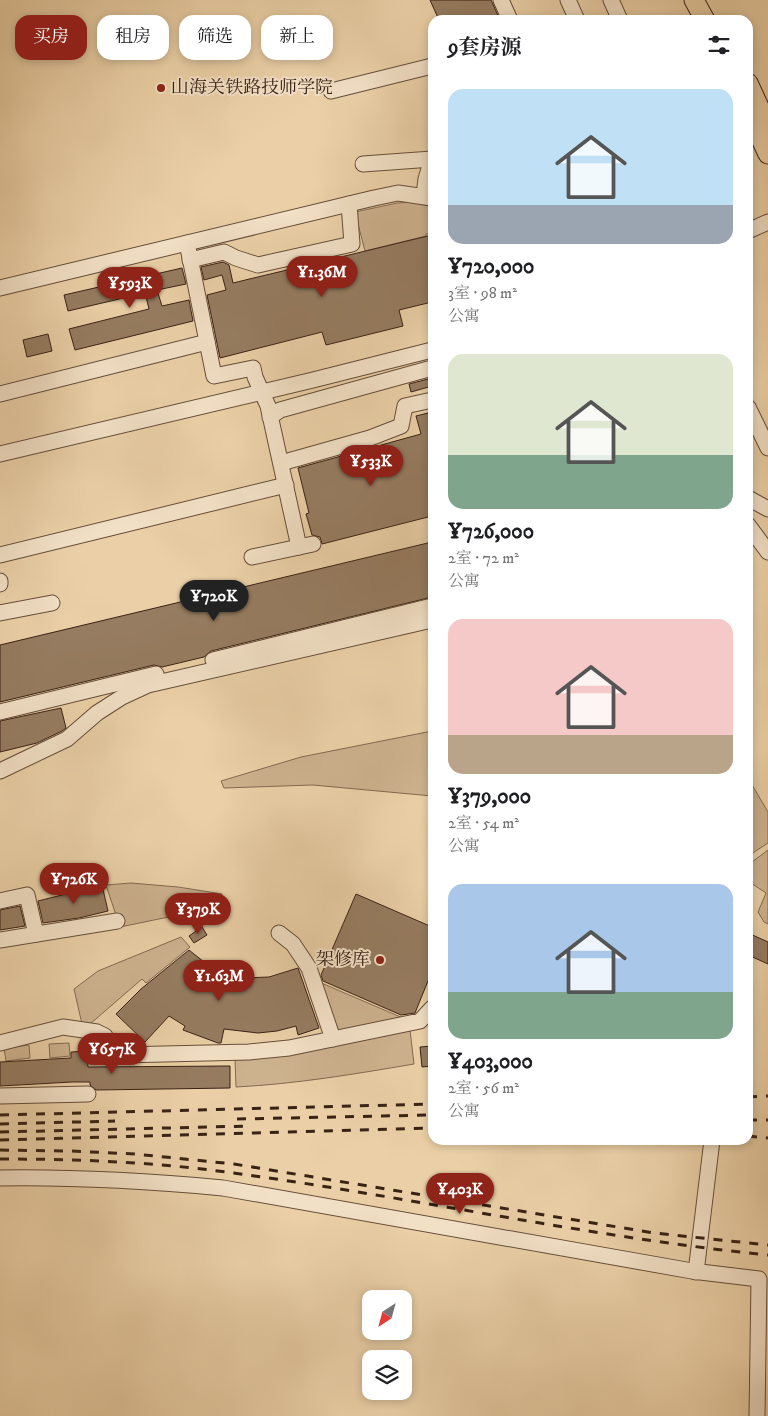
<!DOCTYPE html>
<html lang="zh">
<head>
<meta charset="utf-8">
<style>
	body { margin:0; font-family:"IM FELL DW Pica","Noto Serif SC",serif; background:#f6f6f6; color:#202124; height:100vh; display:flex; flex-direction:column; font-size:19px; white-space:nowrap }
	* { box-sizing:border-box; margin:0 }
	p { font-size:16px; color:#757577 }
	.icon { flex:none; width:28px; height:28px; fill:none; stroke:currentColor; stroke-width:2; stroke-linecap:round; stroke-linejoin:round }
	.map { position:relative; flex:1; overflow:hidden }
	.sheet { position:absolute; left:428px; top:15px; width:325px; height:1130px; display:flex; flex-direction:column; background:#fff; border-radius:15px; box-shadow:0 2px 8px #0003 }
	.sheet>* { flex:none }
	.banner { position:absolute; left:15px; top:15px; width:338px; height:45px; display:flex; gap:10px }
	.needle { width:32px; rotate:216deg }
	.controls { position:absolute; left:362px; top:1290px; display:grid; gap:10px }
	.controls a { display:grid; place-items:center; width:50px; height:50px; border-radius:10px; background:#fff; box-shadow:0 2px 8px #0003; font-size:25px }
	.price { position:absolute; translate:-50% -42px; padding:0 11px; border-radius:18px; background:#8f2418; color:#fff; font-size:16px; line-height:32px; filter:drop-shadow(0 1px 2px #0008) }
	.price::after { content:''; position:absolute; left:50%; top:30px; width:15px; height:11px; margin-left:-8px; background:inherit; clip-path:polygon(0 0,100% 0,50% 100%) }
	.price.active { background:#222; color:#fff }
	ul { padding:0; list-style:none }
	li { display:grid; align-content:center; gap:10px; height:265px; padding:0 20px }
	li span { display:grid; place-items:center; height:155px; border-radius:15px; color:#555 }
	li>.icon { margin-inline-start:auto }
	span .icon { width:90px; height:90px; fill:#fffc; stroke-width:1 }
	li b { font-size:21px }
	h2 { display:flex; justify-content:space-between; align-items:center; height:60px; padding:0 20px; font-size:21px }
	.tag { padding:0 18px; border-radius:15px; background:#fff; box-shadow:0 2px 8px #0003; font-size:18px; line-height:45px }
	.tag.active { background:#8f2418; color:#fff }
	.map>svg:first-child { display:block }
	.green { fill:#cdb28e; stroke:#836a52 }
	.building { fill:#967c61; stroke:#392216 }
	.lines { fill:none; stroke-linecap:round; stroke-linejoin:round }
	.minor-casing { stroke:#664e3a; stroke-width:17 }
	.major-casing { stroke:#392216; stroke-width:21 }
	.minor { stroke:#f2e0c6; stroke-width:15 }
	.major { stroke:#ebd0a7; stroke-width:19 }
	.rail { stroke:#392216; stroke-width:3; stroke-dasharray:9 9; stroke-linecap:butt }
	.poi-dot { fill:#8f2418; stroke:#f2e0c6; stroke-width:2 }
	.labels { text-anchor:middle; dominant-baseline:central; stroke-width:4; stroke-linejoin:round; paint-order:stroke }
	.poi-label { font-size:18px; fill:#392216; stroke:#f2e0c6; text-anchor:start }
</style>
</head>
<body>
<div class="map">
<svg width="768" height="1416" viewBox="0 0 768 1416">
	<rect width="100%" height="100%" fill="#ebd0a7"/>
	<filter id="stains"><feTurbulence type="fractalNoise" baseFrequency=".004" numOctaves="4"/><feColorMatrix values="0 0 0 0 .2 0 0 0 0 .09 0 0 0 0 .02 0 0 0 .5 -.17"/></filter>
	<radialGradient id="worn" r=".72"><stop offset=".6" stop-color="#630" stop-opacity="0"/><stop offset="1" stop-color="#630" stop-opacity=".3"/></radialGradient>
	<g class="green">
		<path d="M413 202 432 207V233L426 234V236L365 251 355 212 397 203Z"/>
		<path d="M432 731V796L313 785 224 788 221 781 301 757Z"/>
		<path d="M748 778 768 812V843L748 856Z"/>
		<path d="M768 850V924L764 922 758 912 766 893 748 881V865Z"/>
		<path d="M131 883 178 887 222 894V906L120 927 106 885Z"/>
		<path d="M181 937 190 947 146 983 142 979 89 1025 82 1024 74 989 98 971Z"/>
		<path d="M319 982 403 1018 338 1033Z"/>
		<path d="M410 1030 414 1064C355 1074 296 1084 236 1087L235 1059Z"/>
		<path d="M69 1043 70 1056 50 1058 49 1044Z"/>
		<path d="M29 1045 30 1058 6 1061 4 1048Z"/>
	</g>
	<g class="building">
		<path d="M430 0H491L500 20H439Z"/>
		<path d="M432 235V302L399 310 403 326 326 345 322 332 220 358 207 295 226 290 222 275 204 280 201 267 223 262 229 265 233 283Z"/>
		<path d="M182 268 186 284 157 290 162 306 189 300 193 321 75 350 69 329 149 309 145 293 68 311 64 295Z"/>
		<path d="M48 334 52 351 27 357 23 340Z"/>
		<path d="M432 378V386L411 392 409 384Z"/>
		<path d="M432 412V516L322 544 320 537 312 535 306 514 309 513 298 468 421 434 416 416Z"/>
		<path d="M432 542V597L211 651 204 657 162 667 154 665 0 702V645Z"/>
		<path d="M61 708 66 728 62 731 37 743 0 752V721Z"/>
		<path d="M102 885 108 911 79 918 43 923 38 901Z"/>
		<path d="M356 894 432 927V971L415 1013 401 1015 323 981 321 975Z"/>
		<path d="M20 906 25 926 0 930V910Z"/>
		<path d="M202 927 207 935 194 943 189 936Z"/>
		<path d="M748 933 768 942V964L748 955Z"/>
		<path d="M189 950 214 970 243 978 269 977 298 968 319 1028 298 1035 296 1026 277 1031 258 1033 224 1029 221 1043H218L183 1030 185 1026 169 1016 145 1042 116 1014 141 989Z"/>
		<path d="M432 1046V1066L422 1067 420 1047Z"/>
		<path d="M87 1051 88 1067 230 1066V1088L96 1090 90 1085V1082H72L0 1086V1062L71 1058V1052Z"/>
	</g>
	<g class="lines">
		<defs>
			<g id="minor">
				<path d="M501 0 510 20"/>
				<path d="M568 0 577 20"/>
				<path d="M611 0 620 20"/>
				<path d="M331 91 432 66"/>
				<path d="M363 164 432 159"/>
				<path d="M424 196 426 179 432 159"/>
				<path d="M748 231 768 222"/>
				<path d="M187 243 214 376 253 368 255 377 268 406 299 547"/>
				<path d="M190 260 224 252 236 258 258 265 352 244 349 204"/>
				<path d="M0 288 374 198 398 193 432 198"/>
				<path d="M0 394 207 342"/>
				<path d="M748 407 768 448"/>
				<path d="M270 417 280 410 432 368"/>
				<path d="M0 454 313 380 432 350"/>
				<path d="M281 463 370 438 401 426 405 406 432 400"/>
				<path d="M748 498 768 509"/>
				<path d="M748 525 768 552"/>
				<path d="M0 555 286 485"/>
				<path d="M252 557 313 544"/>
				<path d="M0 581V584"/>
				<path d="M0 613 52 603"/>
				<path d="M213 660 432 606"/>
				<path d="M0 712 156 674"/>
				<path d="M0 771 67 739 97 713 122 697 148 685 432 620"/>
				<path d="M0 901 27 895 36 934"/>
				<path d="M279 933 293 944 309 968 333 1039"/>
				<path d="M0 940 117 921"/>
				<path d="M0 1043 63 1027 97 1032 105 1036 110 1048 121 1055 249 1052 289 1048 420 1021 432 1008"/>
				<path d="M0 1096 88 1094"/>
				<path d="M0 1178C75 1177 148 1181 223 1188L692 1271 759 1279 757 1416"/>
				<path d="M696 1272 712 1140"/>
			</g>
			<g id="major">
				<path d="M694 0 705 20"/>
				<path d="M748 83 766 122"/>
				<path d="M748 111 768 154"/>
			</g>
		</defs>
		<use href="#minor" class="minor-casing"/>
		<use href="#major" class="major-casing"/>
		<use href="#minor" class="minor"/>
		<use href="#major" class="major"/>
		<g class="rail">
			<path d="M748 1097 768 1096"/>
			<path d="M0 1115 432 1104"/>
			<path d="M237 1119 432 1115"/>
			<path d="M748 1120H768"/>
			<path d="M0 1124 115 1121"/>
			<path d="M0 1132 250 1126"/>
			<path d="M748 1136 768 1138"/>
			<path d="M0 1140 432 1128"/>
			<path d="M0 1150 71 1151 135 1154 234 1164 654 1233 768 1245"/>
			<path d="M0 1159C78 1159 156 1162 233 1173 412 1197 588 1237 768 1255"/>
		</g>
	</g>
	<g class="poi-dot">
		<circle cx="161" cy="88" r="5"/>
		<circle cx="380" cy="960" r="5"/>
	</g>
	<g class="labels">
		<g class="poi-label">
			<text x="171" y="88">山海关铁路技师学院</text>
			<text x="370" y="960" text-anchor="end">架修库</text>
		</g>
	</g>
	<rect width="100%" height="100%" filter="url(#stains)"/>
	<rect width="100%" height="100%" fill="url(#worn)"/>
</svg>
<div class="controls">
<a><svg class="needle" viewBox="-14 -14 28 28"><path d="M0-13l5 13h-10z" fill="#e53935"/><path d="M0 13l5-13h-10z" fill="#757577"/></svg></a>
<a><svg class="icon" aria-label="layers" viewBox="0 0 24 24"><path d="M12 4l9 5-9 5-9-5zM3 14l9 5 9-5"/></svg></a>
</div>
<b class="price" style="left:322px;top:298px">¥1.36M</b>
<b class="price" style="left:130px;top:309px">¥593K</b>
<b class="price" style="left:371px;top:487px">¥533K</b>
<b class="price active" style="left:214px;top:622px">¥720K</b>
<b class="price" style="left:74px;top:905px">¥726K</b>
<b class="price" style="left:198px;top:935px">¥379K</b>
<b class="price" style="left:219px;top:1002px">¥1.63M</b>
<b class="price" style="left:112px;top:1075px">¥657K</b>
<b class="price" style="left:460px;top:1215px">¥403K</b>
<div class="banner">
<a class="tag active">买房</a>
<a class="tag">租房</a>
<a class="tag">筛选</a>
<a class="tag">新上</a>
</div>
<section class="sheet">
<h2>9套房源<svg class="icon" aria-label="filters" viewBox="0 0 24 24"><path d="M4 7h16M4 17h16"/><circle cx="9" cy="7" r="2"/><circle cx="15" cy="17" r="2"/></svg></h2>
<ul>
<li><span style="background:linear-gradient(#bfe0f5 75%,#9aa5b1 0)"><svg class="icon" aria-label="home" viewBox="0 0 24 24"><path d="M3 11l9-7 9 7M6 9v11h12V9"/></svg></span><div><b>¥720,000</b><p>3室 · 98 m²</p><p>公寓</p></div></li>
<li><span style="background:linear-gradient(#dfe7d0 65%,#7fa58c 0)"><svg class="icon" aria-label="home" viewBox="0 0 24 24"><path d="M3 11l9-7 9 7M6 9v11h12V9"/></svg></span><div><b>¥726,000</b><p>2室 · 72 m²</p><p>公寓</p></div></li>
<li><span style="background:linear-gradient(#f6c9c9 75%,#b9a48a 0)"><svg class="icon" aria-label="home" viewBox="0 0 24 24"><path d="M3 11l9-7 9 7M6 9v11h12V9"/></svg></span><div><b>¥379,000</b><p>2室 · 54 m²</p><p>公寓</p></div></li>
<li><span style="background:linear-gradient(#a9c7e8 70%,#7fa58c 0)"><svg class="icon" aria-label="home" viewBox="0 0 24 24"><path d="M3 11l9-7 9 7M6 9v11h12V9"/></svg></span><div><b>¥403,000</b><p>2室 · 56 m²</p><p>公寓</p></div></li>
</ul>
</section>
</div>
</body>
</html>
